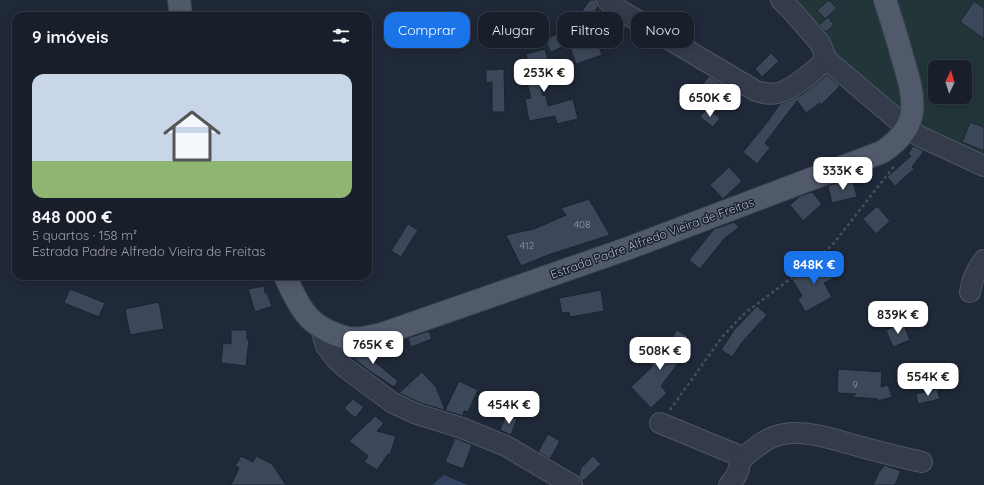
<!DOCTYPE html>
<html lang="pt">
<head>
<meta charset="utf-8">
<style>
	body { margin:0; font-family:Quicksand,sans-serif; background:#252c37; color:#f1f3f6; height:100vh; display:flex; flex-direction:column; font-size:15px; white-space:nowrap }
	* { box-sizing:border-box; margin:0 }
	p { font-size:13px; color:#9fa2a9 }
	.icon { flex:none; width:22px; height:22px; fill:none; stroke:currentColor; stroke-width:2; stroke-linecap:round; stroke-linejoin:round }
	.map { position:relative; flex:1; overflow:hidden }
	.panel { position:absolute; left:12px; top:12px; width:360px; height:268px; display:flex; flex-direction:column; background:#181f2b; border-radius:12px; box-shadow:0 2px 10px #0003,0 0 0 1px #363d47 }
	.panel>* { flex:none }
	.top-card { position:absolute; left:384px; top:12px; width:380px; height:36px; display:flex; gap:8px }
	.needle { width:26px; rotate:4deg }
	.tools { position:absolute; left:928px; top:60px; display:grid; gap:8px }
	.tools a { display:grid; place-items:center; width:44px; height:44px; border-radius:8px; background:#181f2b; box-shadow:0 2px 10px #0003,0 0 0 1px #363d47; font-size:20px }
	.price { position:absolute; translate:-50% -34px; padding:0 9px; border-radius:8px; background:#fff; color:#222; font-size:13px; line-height:26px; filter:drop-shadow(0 1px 2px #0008) }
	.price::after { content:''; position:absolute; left:50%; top:24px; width:12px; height:9px; margin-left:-6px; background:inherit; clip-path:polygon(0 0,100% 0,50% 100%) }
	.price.selected { background:#1a73e8; color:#fff }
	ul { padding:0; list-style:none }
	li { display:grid; align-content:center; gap:8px; height:212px; padding:0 20px }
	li+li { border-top:1px solid #363d47 }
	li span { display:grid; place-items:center; height:124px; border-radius:12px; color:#555 }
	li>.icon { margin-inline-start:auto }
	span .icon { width:72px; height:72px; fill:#fffc; stroke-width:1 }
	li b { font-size:17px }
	h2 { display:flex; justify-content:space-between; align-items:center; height:48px; padding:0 20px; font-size:17px }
	.tag { padding:0 14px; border-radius:12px; background:#181f2b; box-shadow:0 2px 10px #0003,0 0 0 1px #363d47; font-size:14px; line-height:36px }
	.tag.selected { background:#1a73e8; color:#fff }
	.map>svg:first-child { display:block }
	.green { fill:#22363a; fill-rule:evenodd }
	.water { fill:#334362 }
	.building { fill:#3c4759; stroke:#1b2330 }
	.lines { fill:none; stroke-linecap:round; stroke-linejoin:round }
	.minor-casing { stroke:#4e5664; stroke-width:22 }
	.major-casing { stroke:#3d4553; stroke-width:24 }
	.path { stroke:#405358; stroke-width:2.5; stroke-dasharray:3 3; stroke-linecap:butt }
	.minor { stroke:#343b4a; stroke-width:20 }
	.major { stroke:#515a6a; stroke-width:22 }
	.labels { text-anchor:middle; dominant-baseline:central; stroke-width:3; stroke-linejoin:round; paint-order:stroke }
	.number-label { font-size:10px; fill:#929aab }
	.street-label { font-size:12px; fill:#aeb6c6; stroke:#19212e }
</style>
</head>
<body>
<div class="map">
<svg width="984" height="485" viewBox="0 0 984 485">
	<rect width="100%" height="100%" fill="#202939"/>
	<path class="green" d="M779 0H984V164L906 127ZM935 67H965V97H935Z"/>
	<path class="water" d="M444 475 468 485H432Z"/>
	<g class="building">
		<path d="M590 0H596L598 7 580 31 588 47 598 44 602 55 576 64 569 44 551 52 545 40 561 32 559 29 573 23Z"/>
		<path d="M829 0 837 8 825 19 817 10Z"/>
		<path d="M974 1 984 8V39L960 22Z"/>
		<path d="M828 17 834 25 826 32 819 25Z"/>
		<path d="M615 21 626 27 613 46 604 39Z"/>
		<path d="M545 49 550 67 536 71 543 96 546 95 548 106 573 99 578 119 557 124 555 116 529 121 525 99 531 98 523 68 529 67 526 54Z"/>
		<path d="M771 53 779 61 762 77 755 69Z"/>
		<path d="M504 69 505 112H492V82L486 83V70Z"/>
		<path d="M827 75 840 86 821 105 820 103 806 113 797 101 765 143 770 148 757 164 743 152 768 121 780 104 789 101 803 94Z"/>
		<path d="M709 76 737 93 732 101 725 96 722 101 702 85Z"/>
		<path d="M707 108 720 118 713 127 700 117Z"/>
		<path d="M970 122 984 127V151L962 142Z"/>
		<path d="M913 146 924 151 912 167 914 169 895 186 887 177 911 156 908 154Z"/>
		<path d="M729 167 742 181 723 199 710 185Z"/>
		<path d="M852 177 857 197 832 203 828 186Z"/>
		<path d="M812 192 822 204 803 221 790 205 800 196Z"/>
		<path d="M589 199 610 235 548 255 521 266 506 235 534 229 566 215 561 208Z"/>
		<path d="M877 206 890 221 876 234 863 219Z"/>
		<path d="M734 222 739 227 724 239 700 269 689 260 714 229Z"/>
		<path d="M408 224 418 230 401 257 391 251Z"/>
		<path d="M826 259 836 277 824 283 832 297 805 312 798 299 802 296 792 279Z"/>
		<path d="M264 286 265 293H267L272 306 255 312 248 289Z"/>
		<path d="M70 289 105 303 99 317 64 303Z"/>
		<path d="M601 290 604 311 570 317 569 312 562 313 559 298Z"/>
		<path d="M159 302 164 329 130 335 125 309Z"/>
		<path d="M757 306 767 315 743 341 732 357 721 350 734 330Z"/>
		<path d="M903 323 910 340 893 347 886 330Z"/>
		<path d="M231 330H247V339H249L246 366 221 363 223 343 231 344Z"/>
		<path d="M677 330 688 337 677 354 682 358 661 386 667 393 651 408 631 387 653 366 650 364 665 345 667 346Z"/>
		<path d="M429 331 432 339 411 347 408 338Z"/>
		<path d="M371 349 380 354 375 362 398 381 394 387 371 372 349 355 352 351H360Z"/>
		<path d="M838 369 882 372 881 387 888 385 892 397 878 401V399L852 397V396L856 394 837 393Z"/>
		<path d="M422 372 436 387 445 410 459 381 478 390 468 412 464 411 463 416 421 403 399 393Z"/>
		<path d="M937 389 940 399 918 404 916 394Z"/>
		<path d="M353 399 364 407 355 418 344 408Z"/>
		<path d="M506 415 517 419 511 435 500 430Z"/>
		<path d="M375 416 384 423 377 431 396 436 390 455 388 454 377 470 364 462 368 456 349 441Z"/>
		<path d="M548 434 560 441 550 459 538 452Z"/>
		<path d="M455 438 472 445 463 469 445 462Z"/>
		<path d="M241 456 253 462 256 456 272 464 286 485H231L239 468 235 466Z"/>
		<path d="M593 456 601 464 583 481 579 476 581 468Z"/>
		<path d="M884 465 901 471 895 485H873L880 470H881Z"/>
	</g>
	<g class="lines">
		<defs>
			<g id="minor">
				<path d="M607 0 618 9 756 91C763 93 770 95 778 93 794 90 814 70 827 60"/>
				<path d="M781 0 794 13 820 43 827 60 906 127 919 136 984 166"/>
				<path d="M970 292C972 279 976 270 984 260"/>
				<path d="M321 328 326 346 337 360 347 369 393 403 417 414 462 428 506 446 572 485"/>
				<path d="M660 423 735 454 740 460C740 471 736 477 729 485"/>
				<path d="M740 460C754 449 766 437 784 434 808 429 841 442 865 448 884 453 903 458 922 462"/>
			</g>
			<g id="major">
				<path d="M179 0 181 16"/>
				<path d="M285 276C291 289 297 303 306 314 315 326 333 335 348 338 359 340 371 336 382 334L629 248 882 152C924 125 914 96 902 56 897 37 891 19 885 0"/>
			</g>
		</defs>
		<use href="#minor" class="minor-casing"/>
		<use href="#major" class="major-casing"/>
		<path class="path" d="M670 410 722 337 745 313 817 259 834 243 895 165"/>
		<use href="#minor" class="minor"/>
		<use href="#major" class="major"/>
	</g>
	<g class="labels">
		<g class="number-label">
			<text x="582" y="224">408</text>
			<text x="527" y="245">412</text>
			<text x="855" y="384">9</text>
		</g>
		<g class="street-label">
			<text transform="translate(652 238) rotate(-20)">Estrada Padre Alfredo Vieira de Freitas</text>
		</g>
	</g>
</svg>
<div class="tools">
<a><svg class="needle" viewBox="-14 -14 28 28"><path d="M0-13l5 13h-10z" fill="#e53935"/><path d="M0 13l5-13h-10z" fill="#9fa2a9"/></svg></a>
</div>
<b class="price" style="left:544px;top:93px">253K €</b>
<b class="price" style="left:710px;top:118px">650K €</b>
<b class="price" style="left:843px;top:191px">333K €</b>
<b class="price selected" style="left:814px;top:285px">848K €</b>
<b class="price" style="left:898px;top:335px">839K €</b>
<b class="price" style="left:373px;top:365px">765K €</b>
<b class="price" style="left:660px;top:371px">508K €</b>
<b class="price" style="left:928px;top:397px">554K €</b>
<b class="price" style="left:509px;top:425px">454K €</b>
<div class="top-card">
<a class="tag selected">Comprar</a>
<a class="tag">Alugar</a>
<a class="tag">Filtros</a>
<a class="tag">Novo</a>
</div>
<section class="panel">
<h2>9 imóveis<svg class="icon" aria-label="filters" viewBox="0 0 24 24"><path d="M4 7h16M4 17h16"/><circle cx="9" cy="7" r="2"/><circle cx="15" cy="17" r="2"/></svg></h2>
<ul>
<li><span style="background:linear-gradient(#c9d6e8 70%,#8fb573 0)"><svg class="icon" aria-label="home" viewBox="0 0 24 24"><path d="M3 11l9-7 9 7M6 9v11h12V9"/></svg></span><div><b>848 000 €</b><p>5 quartos · 158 m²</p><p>Estrada Padre Alfredo Vieira de Freitas</p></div></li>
</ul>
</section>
</div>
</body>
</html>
